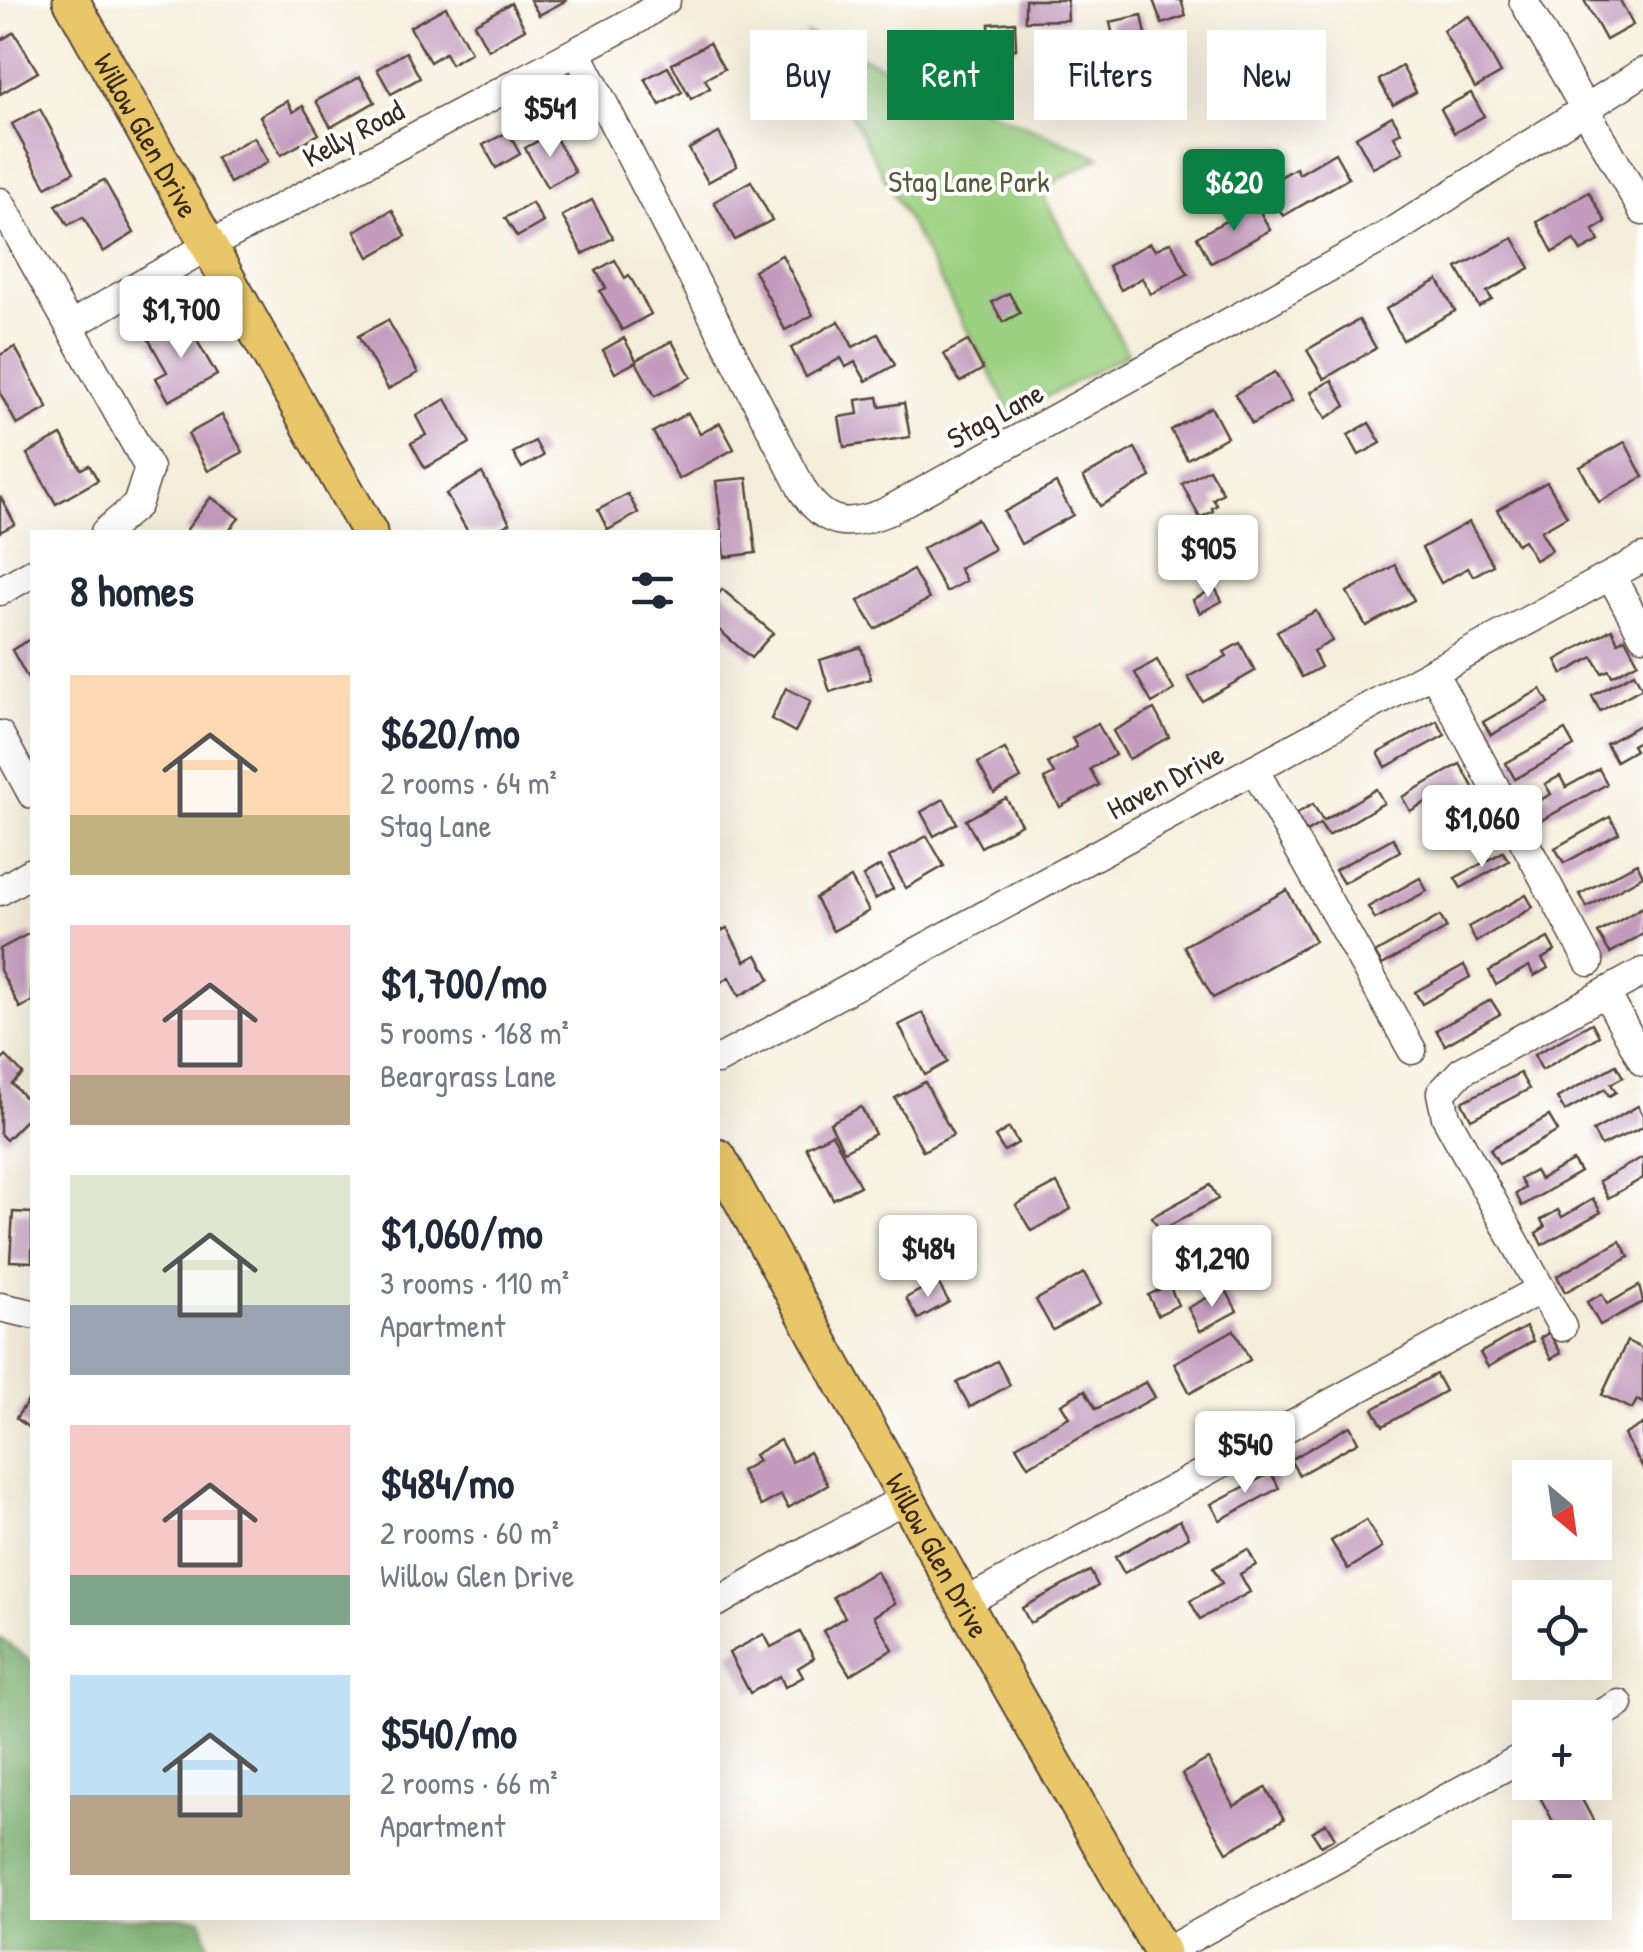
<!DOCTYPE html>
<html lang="en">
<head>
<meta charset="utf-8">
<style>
	body { margin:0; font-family:"Patrick Hand",sans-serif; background:#f2f2f3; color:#1f2937; height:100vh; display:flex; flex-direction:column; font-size:38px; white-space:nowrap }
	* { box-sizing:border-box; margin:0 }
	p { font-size:32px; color:#747a83 }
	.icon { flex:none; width:55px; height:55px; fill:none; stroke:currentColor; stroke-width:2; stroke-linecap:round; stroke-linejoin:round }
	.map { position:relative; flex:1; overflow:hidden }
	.drawer { position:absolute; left:30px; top:530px; width:690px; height:1390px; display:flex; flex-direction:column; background:#fff; border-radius:0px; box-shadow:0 10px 40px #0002 }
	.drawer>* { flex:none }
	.top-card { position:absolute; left:750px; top:30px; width:742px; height:90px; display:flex; gap:20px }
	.needle { width:65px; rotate:151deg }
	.controls { position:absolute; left:1512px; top:1460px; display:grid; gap:20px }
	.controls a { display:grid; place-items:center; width:100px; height:100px; border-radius:0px; background:#fff; box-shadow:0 10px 40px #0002; font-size:50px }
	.price { position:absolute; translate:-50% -85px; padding:0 22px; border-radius:10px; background:#fff; color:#222; font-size:32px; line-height:65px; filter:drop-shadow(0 2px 5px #0008) }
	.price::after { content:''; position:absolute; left:50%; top:60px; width:30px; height:22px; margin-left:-15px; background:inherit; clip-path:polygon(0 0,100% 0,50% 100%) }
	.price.active { background:#0b8043; color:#fff }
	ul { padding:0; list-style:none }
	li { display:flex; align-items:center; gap:30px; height:250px; padding:0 40px }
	li span { display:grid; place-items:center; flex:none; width:280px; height:200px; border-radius:0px; color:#555 }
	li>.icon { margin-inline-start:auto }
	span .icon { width:120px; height:120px; fill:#fffc; stroke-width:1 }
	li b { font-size:42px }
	h2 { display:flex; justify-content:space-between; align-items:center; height:120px; padding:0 40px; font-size:42px }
	.chip { padding:0 35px; border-radius:0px; background:#fff; box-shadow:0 10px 40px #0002; font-size:35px; line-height:90px }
	.chip.active { background:#0b8043; color:#fff }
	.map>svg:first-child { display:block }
	.green { fill:#9cd182; stroke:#6c7e50; stroke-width:2.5 }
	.forest { fill:#7db370; stroke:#5c6e47; stroke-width:2.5 }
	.building { fill:#c39cbd }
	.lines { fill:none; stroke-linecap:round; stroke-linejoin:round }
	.minor-casing { stroke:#57473a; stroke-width:31 }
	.major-casing { stroke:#57473a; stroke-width:39 }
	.minor { stroke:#fff; stroke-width:28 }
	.major { stroke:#e9c769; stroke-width:35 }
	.labels { text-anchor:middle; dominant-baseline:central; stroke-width:8; stroke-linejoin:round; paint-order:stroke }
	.street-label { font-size:30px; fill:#3b2a1e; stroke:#fff }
	.park-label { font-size:30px; fill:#585c3c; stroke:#fff }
</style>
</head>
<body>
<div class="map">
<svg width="1643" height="1952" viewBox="0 0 1643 1952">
	<rect width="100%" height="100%" fill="#fff"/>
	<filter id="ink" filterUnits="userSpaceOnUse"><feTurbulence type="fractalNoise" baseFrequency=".01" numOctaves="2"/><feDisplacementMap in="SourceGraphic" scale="20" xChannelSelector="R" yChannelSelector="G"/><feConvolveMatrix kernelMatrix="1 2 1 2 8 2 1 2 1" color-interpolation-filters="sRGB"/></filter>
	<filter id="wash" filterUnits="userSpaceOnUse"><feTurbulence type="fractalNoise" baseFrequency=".0048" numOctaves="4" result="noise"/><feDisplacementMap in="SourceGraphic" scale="40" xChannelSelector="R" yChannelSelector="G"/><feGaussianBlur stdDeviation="2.25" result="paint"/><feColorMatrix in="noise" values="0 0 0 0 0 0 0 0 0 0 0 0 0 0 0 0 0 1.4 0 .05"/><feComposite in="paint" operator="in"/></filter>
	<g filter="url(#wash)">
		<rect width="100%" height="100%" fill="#f5eedb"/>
		<path class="green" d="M807 34 1100 157 1040 190 1128 353 1013 415Z"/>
		<path class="forest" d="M0 1638 32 1662V1918H201L211 1952H0Z"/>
		<g id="blocks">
			<g class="building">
				<path d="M530 0H567L539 15Z"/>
				<path d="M1025 0H1067L1068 20 1025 21Z"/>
				<path d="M1153 0H1181L1186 16 1162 24Z"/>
				<path d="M1584 0H1620L1633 25 1606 40Z"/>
				<path d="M511 3 525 29 488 50 474 24Z"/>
				<path d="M446 7 471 52 451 64 445 53 430 62 410 27Z"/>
				<path d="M1142 15 1149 49 1117 56 1110 22Z"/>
				<path d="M1469 16 1501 73 1475 88 1443 30Z"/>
				<path d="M1015 22 1016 49 990 51 989 24Z"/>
				<path d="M14 32 38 72 0 94V41Z"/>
				<path d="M1080 37 1098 49 1085 70 1066 59Z"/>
				<path d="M709 43 724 69 705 79 710 88 691 99 672 64Z"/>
				<path d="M406 52 420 78 391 94 377 69Z"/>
				<path d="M1402 66 1416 92 1393 105 1379 80Z"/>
				<path d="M668 67 682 92 660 105 645 79Z"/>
				<path d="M360 77 375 102 331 127 316 101Z"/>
				<path d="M1471 93 1484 116 1454 133 1441 109Z"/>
				<path d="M287 101 293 112 303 106 319 134 281 155 260 116Z"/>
				<path d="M40 109 74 172 46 187 12 124Z"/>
				<path d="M1392 116 1401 132 1394 136 1403 152 1373 168 1356 137Z"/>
				<path d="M508 132 520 154 496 168 483 145Z"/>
				<path d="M553 133 575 172 547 187 525 148Z"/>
				<path d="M719 133 737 166 708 182 689 149Z"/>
				<path d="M254 137 268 162 230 183 216 158Z"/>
				<path d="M1335 153 1349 178 1283 216 1265 186 1296 168 1299 174Z"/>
				<path d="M104 180 134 233 103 252 83 217 68 225 56 205Z"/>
				<path d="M751 181 772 220 735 240 714 202Z"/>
				<path d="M1589 192 1606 222 1593 230 1599 241 1581 251 1574 240 1553 252 1537 222Z"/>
				<path d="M592 200 613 238 583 254 562 216Z"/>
				<path d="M532 203 543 222 517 237 505 218Z"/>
				<path d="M1256 204 1270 230 1211 263 1197 237Z"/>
				<path d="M392 210 406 236 369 257 355 231Z"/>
				<path d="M1513 238 1530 268 1487 292 1492 299 1479 307 1457 268Z"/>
				<path d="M1171 242 1188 274 1151 294 1142 278 1121 290 1108 266 1150 243 1155 250Z"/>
				<path d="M782 255 813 315 785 330 754 270Z"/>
				<path d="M615 260 625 278 629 275 651 314 622 330 600 291 606 288 596 271Z"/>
				<path d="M1438 280 1455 311 1403 340 1386 309Z"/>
				<path d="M1009 293 1020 313 1003 322 992 302Z"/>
				<path d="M185 320 217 375 169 401 156 378 167 372 149 340Z"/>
				<path d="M388 320 418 373 388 389 358 336Z"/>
				<path d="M1359 320 1376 348 1324 379 1307 350Z"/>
				<path d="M839 321 853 347 878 334 895 365 866 381 855 362 846 367 841 358 806 377 791 348Z"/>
				<path d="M624 338 636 360 672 341 691 377 655 396 636 362 615 373 603 350Z"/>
				<path d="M968 341 983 369 960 382 944 354Z"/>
				<path d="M15 347 48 408 17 425 0 393V355Z"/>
				<path d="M1275 372 1292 401 1252 424 1235 394Z"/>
				<path d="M1332 380 1346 406 1326 418 1311 392Z"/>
				<path d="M878 397 880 407 904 403 910 437 844 447 839 417 858 414 856 400Z"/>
				<path d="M446 399 470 443 425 468 411 443 426 435 416 416Z"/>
				<path d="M1211 407 1227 437 1187 459 1171 430Z"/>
				<path d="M688 413 700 434 720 423 734 449 679 479 653 432Z"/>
				<path d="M222 415 243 452 208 471 188 434Z"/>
				<path d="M1369 423 1381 443 1359 455 1348 435Z"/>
				<path d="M61 435 81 469 89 465 98 480 56 504 27 454Z"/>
				<path d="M535 441 543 456 522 468 513 453Z"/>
				<path d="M1625 442 1643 477 1599 502 1580 467Z"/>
				<path d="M1135 448 1151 477 1100 506 1083 477Z"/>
				<path d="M1209 469 1223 493 1213 499 1217 505 1212 508 1213 511 1200 518 1182 484Z"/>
				<path d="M482 473 510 523 494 532H468L446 494Z"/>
				<path d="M747 478 756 553 725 557 716 481Z"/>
				<path d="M1547 482 1567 516 1541 531 1552 550 1535 560 1524 540 1517 544 1497 510Z"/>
				<path d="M1056 483 1073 515 1021 544 1004 512Z"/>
				<path d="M628 494 638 513 608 530 598 510Z"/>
				<path d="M0 496 15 524 0 532Z"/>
				<path d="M211 497 239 518 228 532H185Z"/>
				<path d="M977 519 994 549 959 568 966 581 946 592 922 549Z"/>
				<path d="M1469 522 1493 565 1473 576 1468 568 1441 583 1422 548Z"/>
				<path d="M1395 565 1414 600 1366 626 1347 592Z"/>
				<path d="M913 570 929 599 875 629 858 601Z"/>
				<path d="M1215 588 1222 601 1200 613 1193 600Z"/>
				<path d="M722 589 773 633 751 658 718 629V595Z"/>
				<path d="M1316 611 1332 641 1313 651 1321 667 1302 677 1277 631Z"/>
				<path d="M1612 629 1618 642 1625 638 1638 662 1612 676 1609 670 1602 673 1593 657 1563 674 1556 660Z"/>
				<path d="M32 638V686L12 650Z"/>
				<path d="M1240 643 1255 671 1202 701 1188 677 1227 656 1224 652Z"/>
				<path d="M861 647 871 679 830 692 820 660Z"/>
				<path d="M1157 660 1174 690 1152 703 1135 673Z"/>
				<path d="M1634 673 1642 688 1600 711 1592 696Z"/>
				<path d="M786 688 811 701 795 732 771 719Z"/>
				<path d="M1541 689 1549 703 1491 735 1483 722Z"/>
				<path d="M1154 709 1169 737 1129 759 1113 731Z"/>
				<path d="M1437 721 1445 735 1386 767 1378 753Z"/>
				<path d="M1643 723V739L1632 745 1635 750 1616 761 1606 744Z"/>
				<path d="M1098 724 1115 755 1090 769 1099 785 1060 807 1044 779 1054 774 1048 763 1077 747 1072 738Z"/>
				<path d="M1565 730 1574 746 1515 779 1506 763Z"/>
				<path d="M1005 749 1021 778 994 793 978 763Z"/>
				<path d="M1460 764 1476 792 1448 808 1440 794 1410 811 1402 797Z"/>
				<path d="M1599 769 1607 784 1540 821 1531 805 1551 794 1545 784 1560 776 1566 787Z"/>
				<path d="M1376 789 1384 803 1328 836 1320 824 1306 832 1296 814 1313 804 1323 821Z"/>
				<path d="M1006 798 1021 824 981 847 966 820Z"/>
				<path d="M944 799 957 823 934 836 921 812Z"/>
				<path d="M1480 810 1491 830 1478 837 1473 828 1449 842 1442 831Z"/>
				<path d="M1610 817 1619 833 1564 863 1555 848Z"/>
				<path d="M927 836 944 866 906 888 889 857Z"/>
				<path d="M1393 838 1400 851 1343 883 1335 870Z"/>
				<path d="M1503 852 1509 861 1461 888 1455 878Z"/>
				<path d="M1637 863 1643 876 1587 907 1580 894Z"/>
				<path d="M880 866 893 889 875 899 863 876Z"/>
				<path d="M851 878 869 911 833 931 815 898Z"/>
				<path d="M1420 878 1427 891 1375 919 1368 907Z"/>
				<path d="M1287 890 1315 941 1213 998 1184 946Z"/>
				<path d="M1526 895 1533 907 1476 942 1468 927Z"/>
				<path d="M1643 907V934L1610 953 1598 933Z"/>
				<path d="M1440 916 1447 928 1382 965 1375 953Z"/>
				<path d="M727 928 745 961 757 955 770 979 739 996 729 977 720 983 718 979V933Z"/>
				<path d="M32 932V1001L20 1008 0 970V949Z"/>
				<path d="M1548 938 1555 951 1542 959 1548 968 1534 976 1529 966 1496 985 1489 971Z"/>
				<path d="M1464 965 1470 977 1422 1004 1415 992Z"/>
				<path d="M1491 1000 1500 1014 1445 1045 1436 1030Z"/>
				<path d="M923 1013 948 1062 925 1075 899 1025Z"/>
				<path d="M1592 1023 1599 1036 1542 1070 1534 1055Z"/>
				<path d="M6 1056 23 1074 12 1084 32 1105V1114L6 1140 0 1134V1062Z"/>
				<path d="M1616 1065 1623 1077 1611 1084 1616 1092 1609 1096 1605 1089 1565 1111 1557 1098Z"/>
				<path d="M1520 1073 1529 1089 1471 1119 1462 1102Z"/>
				<path d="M925 1082 953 1135 923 1151 895 1098Z"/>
				<path d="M1638 1106 1643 1115V1127L1601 1146 1593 1131Z"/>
				<path d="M861 1107 875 1134 844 1151 830 1123Z"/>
				<path d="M1549 1116 1558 1131 1499 1164 1490 1149Z"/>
				<path d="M1009 1128 1018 1143 1004 1151 995 1137Z"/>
				<path d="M832 1134 860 1186 833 1199 806 1147Z"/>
				<path d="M1643 1157V1178L1608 1198 1599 1181Z"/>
				<path d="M1573 1161 1580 1172 1522 1206 1516 1194 1525 1188 1520 1179 1535 1171 1540 1179Z"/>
				<path d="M1057 1183 1071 1209 1031 1231 1016 1205Z"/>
				<path d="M1210 1185 1218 1199 1160 1231 1152 1217Z"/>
				<path d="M1593 1199 1601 1212 1542 1245 1536 1233 1545 1227 1541 1220 1558 1210 1562 1217Z"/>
				<path d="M13 1212 32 1213V1262L10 1261Z"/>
				<path d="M1620 1241 1629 1257 1565 1292 1557 1276Z"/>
				<path d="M1084 1273 1101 1303 1053 1330 1036 1300Z"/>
				<path d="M937 1281 949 1302 918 1319 906 1298Z"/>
				<path d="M1169 1285 1178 1305 1158 1315 1148 1295Z"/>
				<path d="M1639 1286 1643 1302 1600 1325 1587 1302 1602 1294 1607 1304Z"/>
				<path d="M1225 1288 1237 1311 1200 1331 1188 1308Z"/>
				<path d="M1526 1327 1533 1341 1488 1367 1480 1353Z"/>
				<path d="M1234 1330 1250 1360 1190 1393 1174 1363Z"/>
				<path d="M1549 1333 1561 1353 1551 1359 1540 1338Z"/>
				<path d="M1627 1341 1643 1349V1403L1637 1400 1632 1409 1602 1395Z"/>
				<path d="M997 1361 1010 1385 970 1407 957 1383Z"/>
				<path d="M1436 1374 1445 1391 1383 1426 1373 1409Z"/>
				<path d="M1146 1382 1155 1397 1028 1466 1016 1446 1069 1417 1061 1404 1085 1390 1096 1409Z"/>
				<path d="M32 1395V1430L16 1418Z"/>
				<path d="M1643 1424V1468L1624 1435Z"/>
				<path d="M1350 1426 1358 1442 1299 1475 1290 1460Z"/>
				<path d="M780 1440 792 1462 809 1452 828 1485 788 1508 781 1495 761 1506 741 1471 758 1461 754 1455Z"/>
				<path d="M1271 1473 1279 1488 1220 1520 1211 1504Z"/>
				<path d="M1180 1520 1189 1537 1124 1573 1115 1557Z"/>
				<path d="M1366 1520 1382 1548 1348 1569 1331 1541Z"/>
				<path d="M1248 1549 1256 1565 1240 1574 1250 1592 1200 1619 1190 1601 1222 1583 1213 1568Z"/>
				<path d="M876 1571 895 1603 874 1616 893 1649 850 1675 823 1631 845 1617 833 1597Z"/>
				<path d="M1090 1571 1098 1586 1030 1623 1022 1608Z"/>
				<path d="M800 1632 814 1658 798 1668 803 1677 785 1687 780 1676 750 1693 729 1653 764 1634 771 1647Z"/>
				<path d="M1208 1759 1234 1806 1266 1788 1284 1819 1227 1852 1182 1774Z"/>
				<path d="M1540 1782H1561L1566 1791 1575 1786 1601 1835 1596 1838H1562L1534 1786Z"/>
				<path d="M1326 1823 1335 1838 1321 1846 1312 1832Z"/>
			</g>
		</g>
	</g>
	<g filter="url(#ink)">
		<use href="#blocks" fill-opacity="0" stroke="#57473a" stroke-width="2.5"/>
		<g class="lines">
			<defs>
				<g id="minor">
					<path d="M1523 0 1643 211"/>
					<path d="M577 52 803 491C826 527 849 527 886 512L1391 233 1643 72"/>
					<path d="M0 202 149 468 137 505 105 532"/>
					<path d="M71 325 208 246 638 19 666 0"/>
					<path d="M1611 576 1643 635"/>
					<path d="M0 591 32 573"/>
					<path d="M1433 672 1589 962"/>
					<path d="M0 735 32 794"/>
					<path d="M1254 769 1412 1050"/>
					<path d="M0 891 32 872"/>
					<path d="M1606 993 1643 1062"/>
					<path d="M718 1060 1643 558"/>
					<path d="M0 1307 32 1314"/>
					<path d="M1562 1327 1446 1117 1441 1093 1462 1071 1643 972"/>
					<path d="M718 1602 813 1547 907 1498"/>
					<path d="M966 1602 1541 1289"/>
					<path d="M1594 1718 1619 1704"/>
					<path d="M1165 1952 1530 1753"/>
				</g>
				<g id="major">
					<path id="s1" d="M71 0 369 532"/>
					<path id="s2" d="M718 1157 1010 1686 1162 1952"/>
				</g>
			</defs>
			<use href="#minor" class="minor-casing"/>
			<use href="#major" class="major-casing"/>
			<use href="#minor" class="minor"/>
			<use href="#major" class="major"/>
		</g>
	</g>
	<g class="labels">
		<g class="street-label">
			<text transform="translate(353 133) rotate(-28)">Kelly Road</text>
			<text stroke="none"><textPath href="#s1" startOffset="155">Willow Glen Drive</textPath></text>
			<text transform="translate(995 415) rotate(-29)">Stag Lane</text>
			<text transform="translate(1165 781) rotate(-28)">Haven Drive</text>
			<text stroke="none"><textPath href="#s2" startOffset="455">Willow Glen Drive</textPath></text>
		</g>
		<g class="park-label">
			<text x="969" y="181">Stag Lane Park</text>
		</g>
	</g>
</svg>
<div class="controls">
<a><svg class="needle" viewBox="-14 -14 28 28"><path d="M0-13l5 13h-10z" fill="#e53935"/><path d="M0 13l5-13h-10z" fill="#747a83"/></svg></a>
<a><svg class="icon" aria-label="locate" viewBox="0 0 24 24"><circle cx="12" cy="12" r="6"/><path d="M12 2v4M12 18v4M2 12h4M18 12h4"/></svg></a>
<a>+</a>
<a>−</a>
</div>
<b class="price" style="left:550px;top:160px">$541</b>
<b class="price active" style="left:1234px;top:234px">$620</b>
<b class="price" style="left:181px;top:361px">$1,700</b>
<b class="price" style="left:1208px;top:600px">$905</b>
<b class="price" style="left:1482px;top:870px">$1,060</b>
<b class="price" style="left:928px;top:1300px">$484</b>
<b class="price" style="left:1212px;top:1310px">$1,290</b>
<b class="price" style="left:1245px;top:1496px">$540</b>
<div class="top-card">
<a class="chip">Buy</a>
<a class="chip active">Rent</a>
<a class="chip">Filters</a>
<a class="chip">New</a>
</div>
<section class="drawer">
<h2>8 homes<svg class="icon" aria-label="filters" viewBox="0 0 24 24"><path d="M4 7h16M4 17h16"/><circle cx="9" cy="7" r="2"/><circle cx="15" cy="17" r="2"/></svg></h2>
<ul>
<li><span style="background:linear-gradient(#ffd9b3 70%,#c2b280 0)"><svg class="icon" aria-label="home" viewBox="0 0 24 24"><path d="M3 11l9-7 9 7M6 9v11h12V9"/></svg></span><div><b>$620/mo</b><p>2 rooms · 64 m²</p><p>Stag Lane</p></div></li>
<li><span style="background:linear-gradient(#f6c9c9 75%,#b9a48a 0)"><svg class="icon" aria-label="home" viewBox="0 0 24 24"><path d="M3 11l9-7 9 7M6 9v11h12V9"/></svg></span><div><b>$1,700/mo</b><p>5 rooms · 168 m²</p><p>Beargrass Lane</p></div></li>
<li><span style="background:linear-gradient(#dfe7d0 65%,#9aa5b1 0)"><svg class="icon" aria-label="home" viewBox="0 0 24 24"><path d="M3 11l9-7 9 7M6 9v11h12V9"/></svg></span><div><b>$1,060/mo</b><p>3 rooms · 110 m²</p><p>Apartment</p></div></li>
<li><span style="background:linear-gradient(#f6c9c9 75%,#7fa58c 0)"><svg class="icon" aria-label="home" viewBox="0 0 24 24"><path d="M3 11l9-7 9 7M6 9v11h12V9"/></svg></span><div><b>$484/mo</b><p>2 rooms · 60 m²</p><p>Willow Glen Drive</p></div></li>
<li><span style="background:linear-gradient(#bfe0f5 60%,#b9a48a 0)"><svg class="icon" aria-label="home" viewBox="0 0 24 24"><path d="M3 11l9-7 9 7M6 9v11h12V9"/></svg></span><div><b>$540/mo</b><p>2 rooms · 66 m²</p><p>Apartment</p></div></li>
</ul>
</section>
</div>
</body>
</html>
